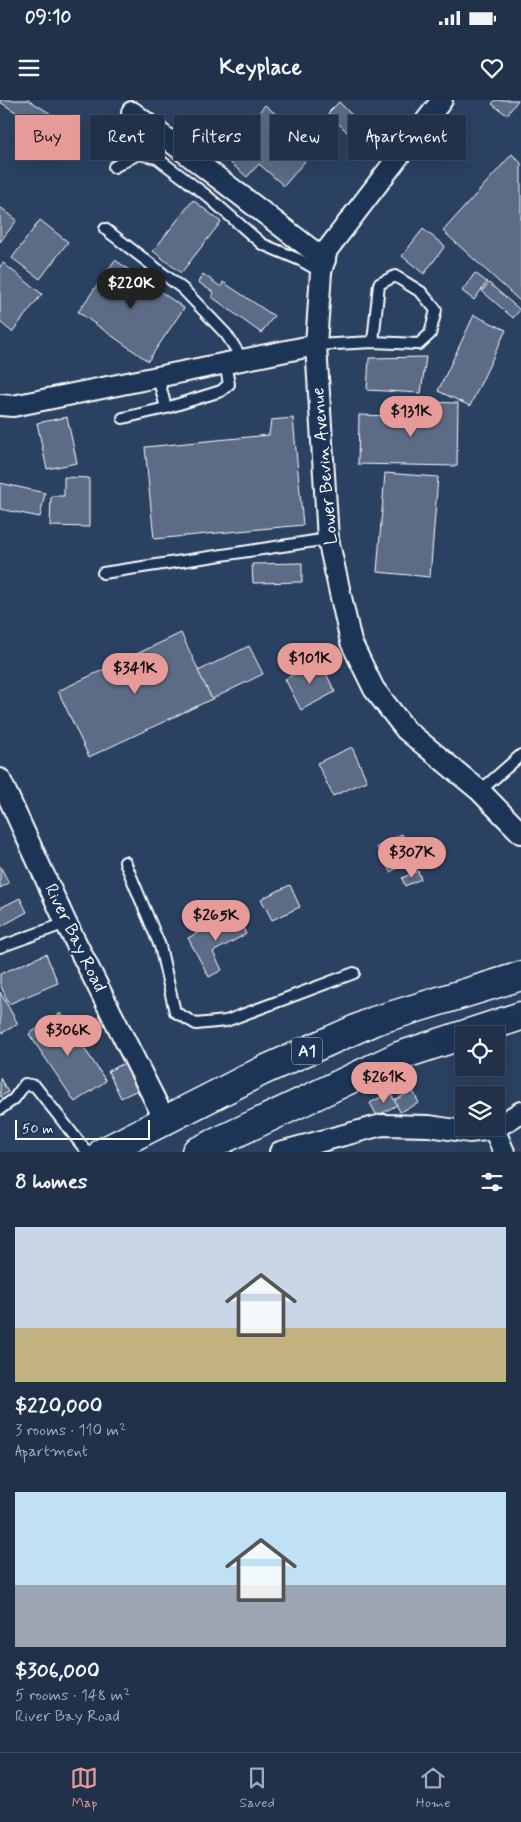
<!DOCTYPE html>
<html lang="en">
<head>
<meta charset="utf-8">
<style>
	body { margin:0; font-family:Mynerve,sans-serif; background:#283950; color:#f1f3f6; height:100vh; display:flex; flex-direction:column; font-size:19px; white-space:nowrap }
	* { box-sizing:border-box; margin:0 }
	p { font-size:16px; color:#a2a9b4 }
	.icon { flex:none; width:28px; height:28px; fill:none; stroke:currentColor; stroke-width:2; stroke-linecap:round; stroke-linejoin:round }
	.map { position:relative; height:1052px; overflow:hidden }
	.drawer { display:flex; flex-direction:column; background:#203149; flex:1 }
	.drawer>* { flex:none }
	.guide { position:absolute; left:15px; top:15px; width:491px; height:45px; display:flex; gap:10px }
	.fabs { position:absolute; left:455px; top:926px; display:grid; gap:10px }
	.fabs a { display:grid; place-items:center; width:50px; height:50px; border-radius:0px; background:#203149; box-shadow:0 5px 20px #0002,0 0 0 1px #3d4c61; font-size:25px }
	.scale { position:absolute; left:15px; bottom:12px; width:135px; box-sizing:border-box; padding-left:5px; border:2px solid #fff; border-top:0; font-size:14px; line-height:18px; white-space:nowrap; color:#fff; -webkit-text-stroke:4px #1d3557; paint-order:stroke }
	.price { position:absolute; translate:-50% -42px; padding:0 11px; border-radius:18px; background:#e69b98; color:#111; font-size:16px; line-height:32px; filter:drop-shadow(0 1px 2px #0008) }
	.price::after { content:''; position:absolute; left:50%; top:30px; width:15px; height:11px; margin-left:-8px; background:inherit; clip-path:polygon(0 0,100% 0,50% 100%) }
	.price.on { background:#222; color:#fff }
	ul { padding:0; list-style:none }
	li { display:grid; align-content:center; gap:10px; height:265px; padding:0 15px }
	li span { display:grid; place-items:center; height:155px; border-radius:0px; color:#555 }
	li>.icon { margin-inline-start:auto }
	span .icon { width:90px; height:90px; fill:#fffc; stroke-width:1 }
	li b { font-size:21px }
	h2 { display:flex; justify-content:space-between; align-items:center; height:60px; padding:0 15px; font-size:21px }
	.pill { padding:0 18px; border-radius:0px; background:#203149; box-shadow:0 5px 20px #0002,0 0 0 1px #3d4c61; font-size:18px; line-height:45px }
	.pill.on { background:#e69b98; color:#111 }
	.status { display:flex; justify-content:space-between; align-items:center; height:35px; padding:0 25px; background:#203149; direction:ltr }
	.status svg { height:14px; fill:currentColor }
	header { display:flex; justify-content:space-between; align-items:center; height:65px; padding:0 15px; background:#203149; font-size:22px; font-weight:700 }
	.dock { display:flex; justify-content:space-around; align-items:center; height:70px; border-top:1px solid #3d4c61; background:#203149; font-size:14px; color:#a2a9b4 }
	.dock a { display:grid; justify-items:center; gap:2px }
	.dock .on { color:#e69b98 }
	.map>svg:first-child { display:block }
	.building { fill:#5b6c86; stroke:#fff }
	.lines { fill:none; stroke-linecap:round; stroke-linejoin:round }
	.lane-casing { stroke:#fff; stroke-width:14 }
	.street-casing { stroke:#fff; stroke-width:24 }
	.primary-casing { stroke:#fff; stroke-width:31 }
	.lane { stroke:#1d3557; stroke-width:10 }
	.street { stroke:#1d3557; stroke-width:20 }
	.primary { stroke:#1d3557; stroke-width:28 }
	.labels { text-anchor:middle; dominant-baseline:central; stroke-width:4.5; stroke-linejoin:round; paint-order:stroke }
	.shield { fill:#1d3557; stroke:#bbc2cd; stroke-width:1 }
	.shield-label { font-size:16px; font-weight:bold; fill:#fff }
	.street-label { font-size:18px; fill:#fff; stroke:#1d3557 }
</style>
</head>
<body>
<div class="status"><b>09:10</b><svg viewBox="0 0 49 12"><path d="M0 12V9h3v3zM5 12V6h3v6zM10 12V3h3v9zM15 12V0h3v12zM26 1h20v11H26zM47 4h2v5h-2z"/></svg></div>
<header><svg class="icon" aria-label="menu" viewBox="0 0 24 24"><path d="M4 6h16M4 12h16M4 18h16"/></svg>Keyplace<svg class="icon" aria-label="heart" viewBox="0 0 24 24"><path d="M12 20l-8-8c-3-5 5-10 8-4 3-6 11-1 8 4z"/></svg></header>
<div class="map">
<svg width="521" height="1052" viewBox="0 0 521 1052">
	<rect width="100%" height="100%" fill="#2a4161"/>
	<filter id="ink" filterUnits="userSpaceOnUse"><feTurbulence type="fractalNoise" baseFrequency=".02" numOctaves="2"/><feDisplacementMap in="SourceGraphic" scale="10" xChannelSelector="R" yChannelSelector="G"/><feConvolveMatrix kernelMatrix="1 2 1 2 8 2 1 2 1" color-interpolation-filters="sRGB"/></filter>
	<g filter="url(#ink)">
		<g class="building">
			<path d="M0 0H29L51 14 42 29 0 2Z"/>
			<path d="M495 0H518L507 15 492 4Z"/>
			<path d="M339 2 362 25 351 36 328 13Z"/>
			<path d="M265 5 316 48 284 86 259 64 247 77 225 58 235 47 232 44Z"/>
			<path d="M512 54 521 63V202L443 131Z"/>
			<path d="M193 100 221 122 181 173 153 151Z"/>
			<path d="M0 107 17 120 0 142Z"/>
			<path d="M40 120 68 142 40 179 12 158Z"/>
			<path d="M423 129 445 146 424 174 402 156Z"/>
			<path d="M115 160 184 208 148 261 78 212Z"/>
			<path d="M3 163 42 194 12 232 0 222V166Z"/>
			<path d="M475 173 487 182 474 200 462 191Z"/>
			<path d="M203 174 221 187 223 182 274 216 261 233 212 197 214 193 198 182Z"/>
			<path d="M489 183 520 210 513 218 482 191Z"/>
			<path d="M474 215 506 230 470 306 438 291Z"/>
			<path d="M426 257 421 293 367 290 369 258Z"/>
			<path d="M425 302 458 303 457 366 358 364 359 315 424 317Z"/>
			<path d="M67 317 77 363 47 369 37 323Z"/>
			<path d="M293 318 303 425 154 439 145 347 269 335 271 320Z"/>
			<path d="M385 373 438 377 430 477 377 472Z"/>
			<path d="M64 377 89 378V427L50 426 51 396H64Z"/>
			<path d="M0 383 45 393 40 417 0 409Z"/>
			<path d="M302 463V482L253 483 252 464Z"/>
			<path d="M181 533 212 599 89 657 58 591Z"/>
			<path d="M249 546 263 574 212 599 198 571Z"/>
			<path d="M320 561 335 592 301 610 285 579Z"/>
			<path d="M352 647 367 681 333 696 317 663Z"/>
			<path d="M402 734 414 759 390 772 377 747Z"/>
			<path d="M0 766 9 783 0 788Z"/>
			<path d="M418 771 421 779 405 786 402 778Z"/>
			<path d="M290 785 300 807 272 820 261 799Z"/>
			<path d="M20 798 27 812 0 827V808Z"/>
			<path d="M235 813 246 834 213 852 222 870 209 877 188 838Z"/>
			<path d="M46 854 58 883 9 904 0 884V874Z"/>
			<path d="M0 892 18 924 0 934Z"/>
			<path d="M61 913 106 981 75 1002 29 934Z"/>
			<path d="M129 961 142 988 121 998 108 971Z"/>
			<path d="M0 978 8 992 0 997Z"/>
			<path d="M413 991 419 1003 400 1012 394 1000Z"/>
			<path d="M390 992 397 1005 377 1016 370 1003Z"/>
		</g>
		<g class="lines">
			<defs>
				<g id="lane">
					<path d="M114 67 138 54 157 58 206 95 262 144 300 160 321 172"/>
					<path d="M105 129 183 189 226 234 243 260"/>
					<path d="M316 245 373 242 419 244 430 234 436 210 421 192 395 176 379 184 373 242"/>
					<path d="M158 277 166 308 221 291 229 284 225 264"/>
					<path d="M123 318 166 308"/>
					<path d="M103 473 328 439"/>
					<path d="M480 691 521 655"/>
					<path d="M125 762 160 846 175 912 196 924 226 921 354 873"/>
					<path d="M0 847 66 823"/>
					<path d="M0 1009 14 999 25 984 35 986 87 1052"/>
				</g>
				<g id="street">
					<path d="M442 0 327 150 321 172 316 245 328 439 351 542 374 589 406 630 480 691 521 733"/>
					<path d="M132 12 325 160"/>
					<path d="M0 305 13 306 316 245"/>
					<path d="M0 679 66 823 166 1022"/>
					<path d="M494 1029 504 1052"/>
					<path d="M280 1052 382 1025 429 1026 469 1032 494 1029 521 1012"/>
				</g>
				<g id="primary">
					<path d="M103 1052 262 971 374 921 521 876"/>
					<path d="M196 1052 399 956 521 916"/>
				</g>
			</defs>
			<use href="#lane" class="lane-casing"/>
			<use href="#street" class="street-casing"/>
			<use href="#primary" class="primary-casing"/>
			<use href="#lane" class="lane"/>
			<use href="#street" class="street"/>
			<use href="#primary" class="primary"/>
		</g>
	</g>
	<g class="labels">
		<rect class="shield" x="292" y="937.5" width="30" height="27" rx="4"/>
		<g class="shield-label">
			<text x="307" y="951">A1</text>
		</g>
		<g class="street-label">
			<text transform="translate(325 366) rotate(-95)">Lower Bevin Avenue</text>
			<text transform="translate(75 838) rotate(64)">River Bay Road</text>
		</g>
	</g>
</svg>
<div class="fabs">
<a><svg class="icon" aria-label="locate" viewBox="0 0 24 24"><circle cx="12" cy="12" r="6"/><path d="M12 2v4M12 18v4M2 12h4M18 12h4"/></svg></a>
<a><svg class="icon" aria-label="layers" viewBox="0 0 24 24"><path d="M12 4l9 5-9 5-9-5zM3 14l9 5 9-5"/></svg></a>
</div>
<div class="scale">50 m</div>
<b class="price on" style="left:131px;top:210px">$220K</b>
<b class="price" style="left:411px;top:338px">$131K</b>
<b class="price" style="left:310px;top:585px">$101K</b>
<b class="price" style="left:135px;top:595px">$341K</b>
<b class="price" style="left:412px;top:779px">$307K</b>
<b class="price" style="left:216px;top:842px">$265K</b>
<b class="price" style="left:68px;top:957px">$306K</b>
<b class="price" style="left:384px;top:1004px">$261K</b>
<div class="guide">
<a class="pill on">Buy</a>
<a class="pill">Rent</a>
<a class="pill">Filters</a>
<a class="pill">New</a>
<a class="pill">Apartment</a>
</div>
</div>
<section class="drawer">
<h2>8 homes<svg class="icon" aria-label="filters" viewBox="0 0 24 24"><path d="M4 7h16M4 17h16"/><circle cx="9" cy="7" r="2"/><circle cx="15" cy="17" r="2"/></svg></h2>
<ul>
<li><span style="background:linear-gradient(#c9d6e8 65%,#c2b280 0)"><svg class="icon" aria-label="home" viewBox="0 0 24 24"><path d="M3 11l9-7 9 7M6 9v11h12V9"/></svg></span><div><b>$220,000</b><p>3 rooms · 110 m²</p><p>Apartment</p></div></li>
<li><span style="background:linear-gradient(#bfe0f5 60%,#9aa5b1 0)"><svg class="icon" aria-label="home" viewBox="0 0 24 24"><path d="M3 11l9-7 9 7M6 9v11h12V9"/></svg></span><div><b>$306,000</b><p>5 rooms · 148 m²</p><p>River Bay Road</p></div></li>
</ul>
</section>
<nav class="dock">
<a class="on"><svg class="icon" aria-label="map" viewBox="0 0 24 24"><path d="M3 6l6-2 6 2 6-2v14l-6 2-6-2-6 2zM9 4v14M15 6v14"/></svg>Map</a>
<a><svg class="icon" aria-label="saved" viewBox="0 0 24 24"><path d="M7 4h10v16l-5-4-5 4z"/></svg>Saved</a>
<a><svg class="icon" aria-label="home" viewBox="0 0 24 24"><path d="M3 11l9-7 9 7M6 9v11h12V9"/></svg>Home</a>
</nav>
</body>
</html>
